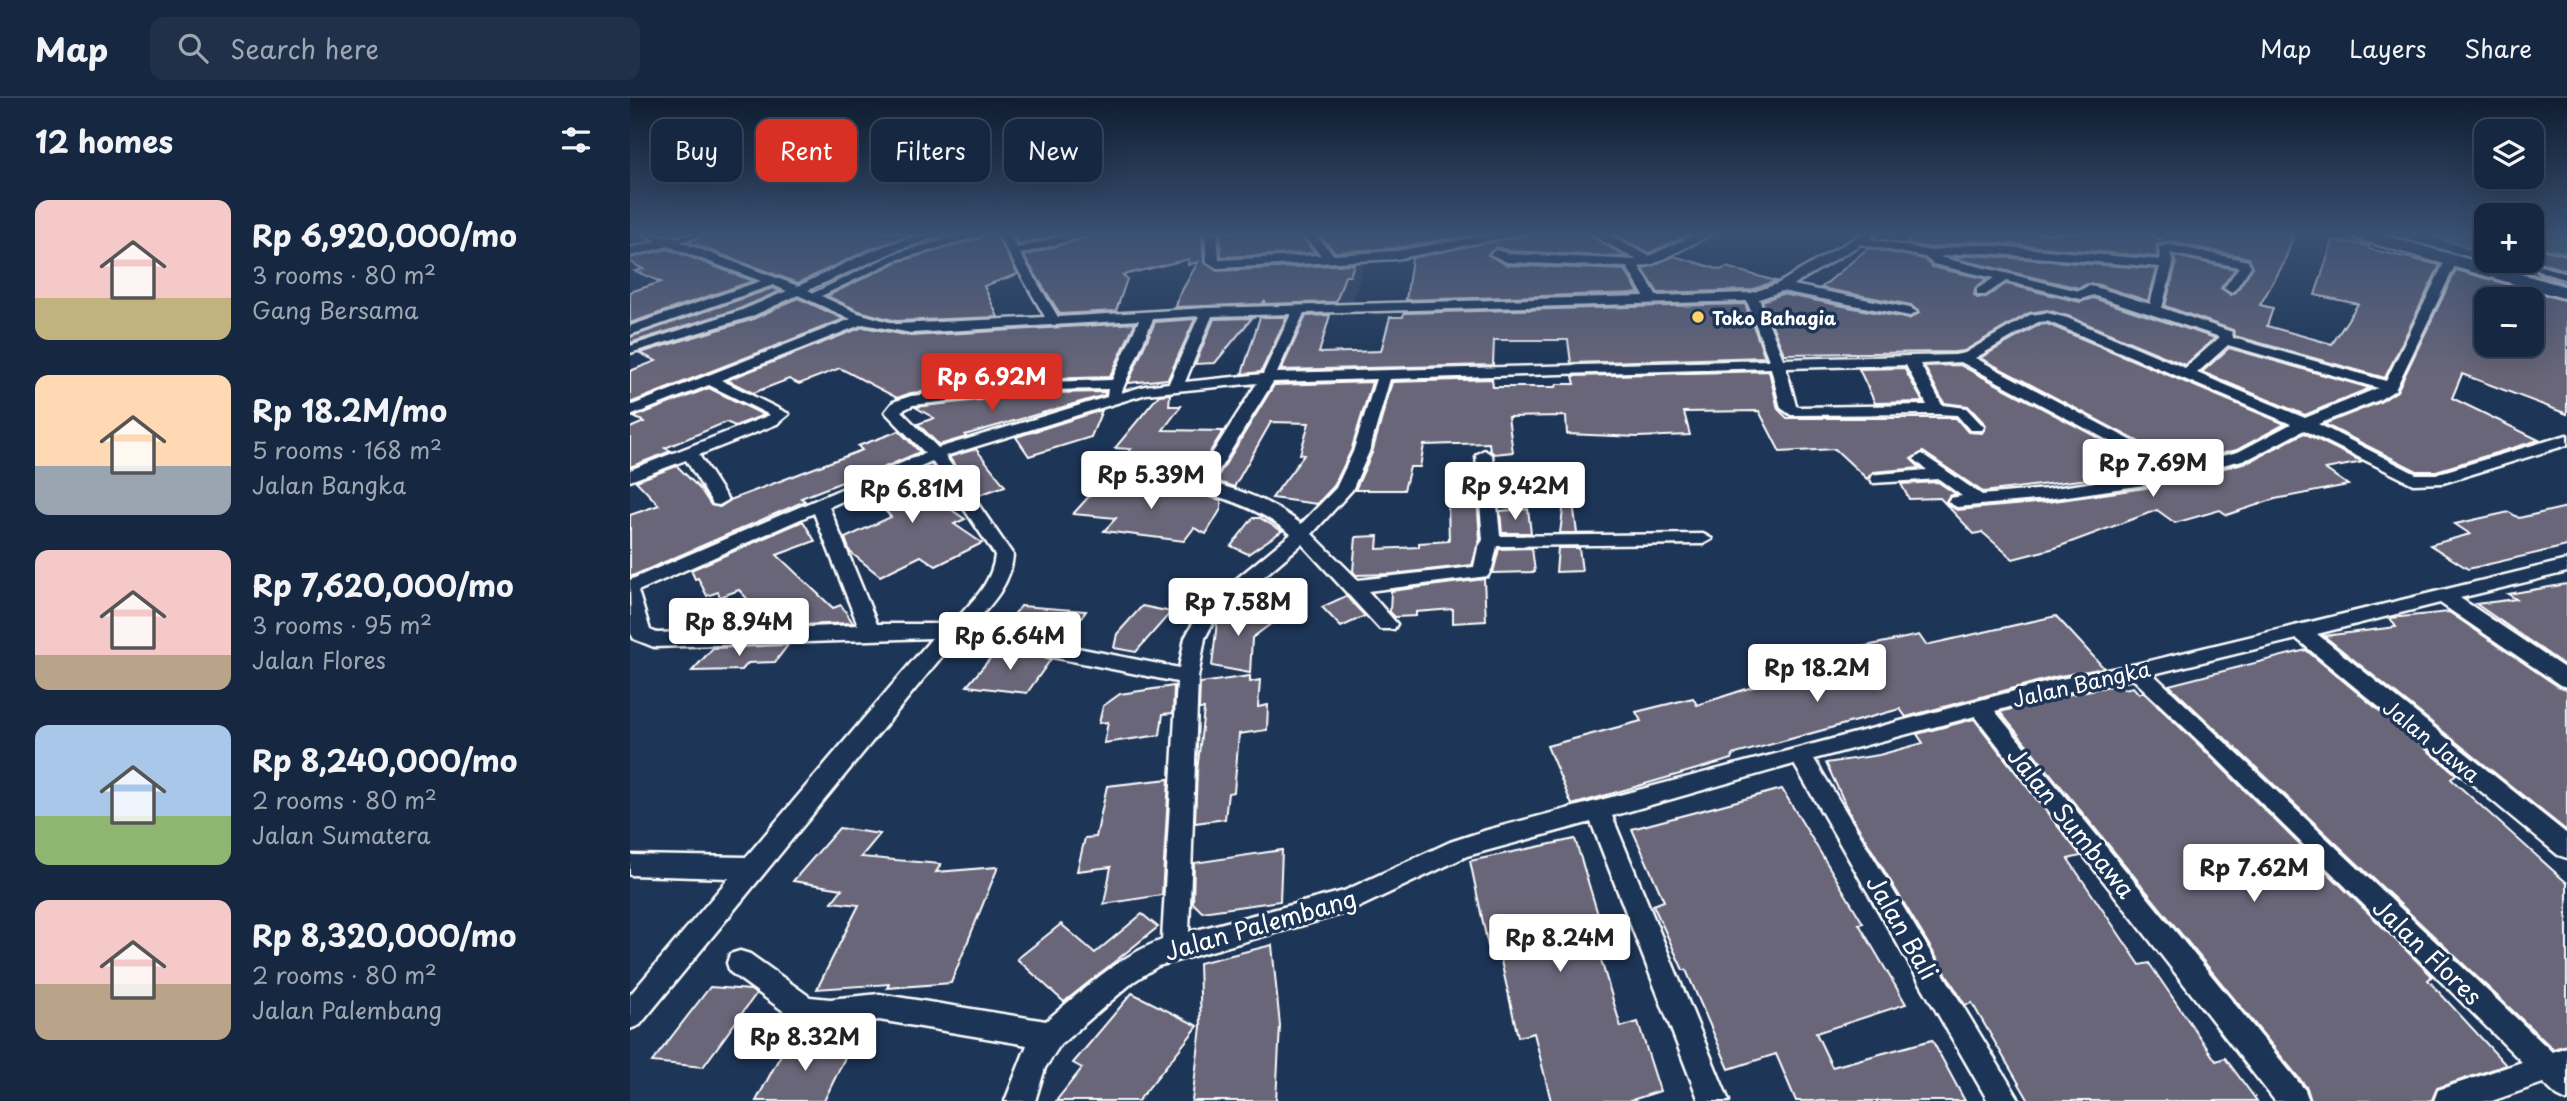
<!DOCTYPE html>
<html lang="en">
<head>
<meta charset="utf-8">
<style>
	body { margin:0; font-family:"Playpen Sans",sans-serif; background:#1f3048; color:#f1f3f6; height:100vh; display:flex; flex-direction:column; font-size:26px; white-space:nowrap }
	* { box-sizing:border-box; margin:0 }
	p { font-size:23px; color:#9ea6b1 }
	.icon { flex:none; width:38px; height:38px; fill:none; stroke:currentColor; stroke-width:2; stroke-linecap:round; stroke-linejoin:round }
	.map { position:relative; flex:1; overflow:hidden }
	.drawer { display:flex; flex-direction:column; background:#162841; width:630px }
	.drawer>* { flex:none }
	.banner { position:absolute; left:21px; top:21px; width:665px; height:63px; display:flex; gap:14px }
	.fabs { position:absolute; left:1844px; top:21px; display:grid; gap:14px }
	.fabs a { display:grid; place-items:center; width:70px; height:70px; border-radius:14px; background:#162841; box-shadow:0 7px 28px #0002,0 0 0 2px #35445a; font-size:35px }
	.price { position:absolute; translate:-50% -60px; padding:0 16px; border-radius:7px; background:#fff; color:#222; font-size:23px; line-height:46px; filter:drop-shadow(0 2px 4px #0008) }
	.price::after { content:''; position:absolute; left:50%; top:42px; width:21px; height:16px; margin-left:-10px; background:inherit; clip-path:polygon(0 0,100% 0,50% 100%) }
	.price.selected { background:#d93025; color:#fff }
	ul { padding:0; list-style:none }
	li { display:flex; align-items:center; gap:21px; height:175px; padding:0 35px }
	li span { display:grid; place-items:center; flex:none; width:196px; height:140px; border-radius:14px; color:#555 }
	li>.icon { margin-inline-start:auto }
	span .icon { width:84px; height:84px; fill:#fffc; stroke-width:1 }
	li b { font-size:30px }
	h2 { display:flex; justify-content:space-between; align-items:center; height:84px; padding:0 35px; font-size:30px }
	.tag { padding:0 24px; border-radius:14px; background:#162841; box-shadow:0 7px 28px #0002,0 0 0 2px #35445a; font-size:24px; line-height:63px }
	.tag.selected { background:#d93025; color:#fff }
	header { display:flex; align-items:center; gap:42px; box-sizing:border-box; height:98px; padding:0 35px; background:#162841; border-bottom:2px solid #35445a }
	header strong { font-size:33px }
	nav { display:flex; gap:38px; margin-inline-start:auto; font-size:24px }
	.search { width:490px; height:63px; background:#1f3048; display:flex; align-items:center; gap:18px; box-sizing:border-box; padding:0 24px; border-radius:14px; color:#9ea6b1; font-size:26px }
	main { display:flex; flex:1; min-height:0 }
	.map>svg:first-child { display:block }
	.built { fill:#344461 }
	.green { fill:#5a7370; stroke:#acb9b8; stroke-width:2 }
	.building { fill:#6b6679; stroke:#fff; stroke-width:2; fill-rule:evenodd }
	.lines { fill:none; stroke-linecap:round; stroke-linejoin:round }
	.service-casing { stroke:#fff; stroke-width:10 }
	.minor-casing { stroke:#fff; stroke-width:5 }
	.secondary-casing { stroke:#fff; stroke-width:5 }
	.service { stroke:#1d3557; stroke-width:6 }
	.minor { fill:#1d3557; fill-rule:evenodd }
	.secondary { fill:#1d3557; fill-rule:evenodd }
	.poi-dot { fill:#ffd166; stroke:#1d3557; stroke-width:2.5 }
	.labels { text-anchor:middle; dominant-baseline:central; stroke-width:7; stroke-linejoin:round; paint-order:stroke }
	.far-poi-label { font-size:18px; font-weight:bold; fill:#fff; stroke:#1d3557; text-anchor:start }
	.street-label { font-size:21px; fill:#fff; stroke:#1d3557 }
	.near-street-label { font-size:24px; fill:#fff; stroke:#1d3557 }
</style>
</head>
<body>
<header>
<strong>Map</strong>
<div class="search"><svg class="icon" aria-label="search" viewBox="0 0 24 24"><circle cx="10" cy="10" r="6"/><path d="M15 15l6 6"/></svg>Search here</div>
<nav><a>Map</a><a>Layers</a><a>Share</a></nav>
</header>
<main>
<section class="drawer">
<h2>12 homes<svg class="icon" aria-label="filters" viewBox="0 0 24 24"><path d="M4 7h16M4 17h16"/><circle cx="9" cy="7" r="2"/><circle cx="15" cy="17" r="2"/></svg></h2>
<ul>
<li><span style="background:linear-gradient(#f6c9c9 70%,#c2b280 0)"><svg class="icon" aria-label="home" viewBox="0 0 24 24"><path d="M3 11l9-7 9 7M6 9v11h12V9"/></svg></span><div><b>Rp 6,920,000/mo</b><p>3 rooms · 80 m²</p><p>Gang Bersama</p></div></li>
<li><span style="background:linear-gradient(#ffd9b3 65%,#9aa5b1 0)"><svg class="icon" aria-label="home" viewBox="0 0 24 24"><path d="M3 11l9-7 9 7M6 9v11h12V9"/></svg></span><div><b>Rp 18.2M/mo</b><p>5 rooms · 168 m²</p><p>Jalan Bangka</p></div></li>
<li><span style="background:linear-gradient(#f6c9c9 75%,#b9a48a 0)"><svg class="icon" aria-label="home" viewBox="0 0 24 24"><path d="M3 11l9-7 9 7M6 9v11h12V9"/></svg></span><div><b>Rp 7,620,000/mo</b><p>3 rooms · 95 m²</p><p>Jalan Flores</p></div></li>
<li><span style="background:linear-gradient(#a9c7e8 65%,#8fb573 0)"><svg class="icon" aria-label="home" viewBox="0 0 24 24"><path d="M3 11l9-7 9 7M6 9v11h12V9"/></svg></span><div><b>Rp 8,240,000/mo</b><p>2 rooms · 80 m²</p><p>Jalan Sumatera</p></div></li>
<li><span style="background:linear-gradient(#f6c9c9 60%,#b9a48a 0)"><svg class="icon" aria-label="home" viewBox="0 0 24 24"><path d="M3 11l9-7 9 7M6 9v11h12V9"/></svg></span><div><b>Rp 8,320,000/mo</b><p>2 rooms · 80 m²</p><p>Jalan Palembang</p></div></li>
</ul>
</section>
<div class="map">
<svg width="1937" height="1003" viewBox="0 0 1937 1003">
	<rect width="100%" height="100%" fill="#1d3557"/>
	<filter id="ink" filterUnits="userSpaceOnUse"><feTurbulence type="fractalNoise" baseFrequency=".0143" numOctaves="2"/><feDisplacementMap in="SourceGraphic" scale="14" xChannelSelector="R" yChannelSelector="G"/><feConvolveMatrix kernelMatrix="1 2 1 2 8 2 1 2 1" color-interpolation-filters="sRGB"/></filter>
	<g filter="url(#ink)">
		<path class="built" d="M734 165 722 208 540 212 564 168Z"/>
		<g class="green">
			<path d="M1794 135H1857V151L1846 153Z"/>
			<path d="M1902 135H1937V155L1902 147Z"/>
		</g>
		<g class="building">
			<path d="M80 135H290L240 151 168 185 58 144Z"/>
			<path d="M355 135H365L388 176 354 188 368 219 266 223 229 213 197 198 267 164 351 140Z"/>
			<path d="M381 135H434L388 147Z"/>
			<path d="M469 135H572L574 164 587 173 724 166 720 178H715L706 204 634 206 635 202 632 206 546 209 549 198 568 164 558 167 559 161 493 177 497 181 486 213 430 216 394 158Z"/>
			<path d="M590 135H669L685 155 591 159Z"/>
			<path d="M687 135H852L766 150 705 154Z"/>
			<path d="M899 135H956L996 159 879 153 867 149 858 157 877 167 995 172 1009 195 776 202 782 160Z"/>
			<path d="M981 135H1062L1019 155Z"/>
			<path d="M1280 135H1519L1529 141 1537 135H1641L1663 139 1654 165 1630 207 1643 210 1637 228 1702 246 1728 206 1685 197 1703 142 1739 148V151L1810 167 1755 280 1605 238 1603 232 1535 208 1546 167 1544 158 1605 171 1591 190 1601 197 1606 194 1623 169 1619 160 1541 144 1527 147V159L1343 143 1301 150 1276 145Z"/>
			<path d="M1902 149 1937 157V173L1912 165 1907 167 1905 172 1909 176 1937 186 1843 160 1857 151V163H1902Z"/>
			<path d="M1238 150 1294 161 1302 169 1357 181 1346 189 1344 197 1347 200 1356 199 1376 186 1450 204 1463 200 1585 240 1555 267 1438 218 1417 212 1399 215 1334 253 1325 254 1154 256 1132 203 1152 196 1279 221 1289 215 1281 207 1191 190Z"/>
			<path d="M38 151 123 183 0 225V194L31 184 5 173 13 171 0 164V160Z"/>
			<path d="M1343 157 1527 171 1518 203 1466 186H1457L1449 190 1323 160Z"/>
			<path d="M1044 158 1091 172 1096 169 1146 183 1121 192 1028 195 1013 171Z"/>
			<path d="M1826 172 1937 203V316L1832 276 1822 300 1909 342 1806 373H1787L1694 326 1750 304 1767 293ZM1857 201H1902V247H1857Z"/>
			<path d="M143 190 150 193 109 211 0 245V239Z"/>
			<path d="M168 200 214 221 0 305V273L26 263 10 255 121 222Z"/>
			<path d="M1115 206 1135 259 941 265 938 242H864L863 267 651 272 676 218 700 217 689 255 751 253 760 219H773L774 215Z"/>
			<path d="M630 219H657L631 274 612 276Z"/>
			<path d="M622 220 585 265 565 266 584 221Z"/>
			<path d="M565 221 538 281 498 285 525 224Z"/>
			<path d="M505 225 480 279 415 281 281 295 267 300 210 270 169 286 159 281 123 295 97 282 233 229 281 238Z"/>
			<path d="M1417 226 1655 326 1607 352 1514 374 1353 394 1293 354 1281 361 1290 370 1243 374 1237 381 1205 351 1150 354 1129 313 1054 314 1060 337 1008 339 937 336 936 318 878 319 883 354 864 356 860 352 859 345 794 347 790 369H780L774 392H725L742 355 762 284 862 281 863 289H926L927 286H945L943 278 1139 273 1148 311 1157 320H1326L1338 334 1352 335 1356 327 1338 308 1314 305 1294 268 1330 267 1497 355 1512 354 1514 349 1511 345 1350 260 1409 227Z"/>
			<path d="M1599 250 1740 290 1675 317 1572 274Z"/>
			<path d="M1274 270 1293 304 1245 305 1229 271Z"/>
			<path d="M742 284 721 353 704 388 687 406 642 400 674 357 670 356 679 325 641 324 604 389 585 383 644 287Z"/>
			<path d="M79 290 134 317 105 328 96 324 35 350 41 353 0 369V330L14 324 4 319Z"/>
			<path d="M475 294V297L335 337 336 339 309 347 288 326 304 320 285 309 415 295Z"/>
			<path d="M540 296 539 308H551L533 332 593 333 565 378 485 369 501 351 485 350 529 297Z"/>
			<path d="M472 312 461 339 399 358 386 339Z"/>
			<path d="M269 333 290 354 227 381 225 379 171 400 175 403 0 479V417L29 407 6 383 47 368 71 392 81 407 90 409 100 402 232 352 228 348Z"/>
			<path d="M1674 335 1733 364 1695 371 1718 387 1645 401 1597 417 1590 412 1545 425 1527 412 1425 450 1383 461 1352 434 1344 436 1310 400 1279 401 1271 386 1308 384 1326 396 1319 398 1315 405 1327 412 1417 404 1515 390 1621 363Z"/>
			<path d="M346 351 375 388 346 398 319 359Z"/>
			<path d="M301 366 327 404 316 408 335 421 324 426 352 445 306 468 291 458 250 478 220 454 215 440 261 419 238 394Z"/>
			<path d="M473 383 571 397 591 402V411L576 436 564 430 554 443 474 433 486 420 443 416Z"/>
			<path d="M846 385 850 441 842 467 762 476 726 477 723 473 726 439 748 438 747 451 789 449V445L819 443 818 407H822L820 387Z"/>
			<path d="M935 397H942L947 435H930Z"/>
			<path d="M1937 409V448L1838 471 1800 447 1840 436 1825 426 1879 414 1889 420Z"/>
			<path d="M898 411 901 435H872L870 413Z"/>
			<path d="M623 420H630L652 433 618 456 601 448Z"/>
			<path d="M173 423 185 443 147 457 203 510 211 507 223 525 143 528 109 492 90 499 88 494 77 498 68 480 65 481 61 472Z"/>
			<path d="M902 450 905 474 863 475 869 451Z"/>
			<path d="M928 450H949L952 473 926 474Z"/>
			<path d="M854 481 856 523 823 525V511L786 514V518L765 519 760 514 761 493Z"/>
			<path d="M1937 486V569L1846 506 1886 501 1878 496Z"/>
			<path d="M716 498 735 518 711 529 692 509Z"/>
			<path d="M611 506 646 522 622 540 620 575 582 568 587 524Z"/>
			<path d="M391 508 456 513 433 544 371 532Z"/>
			<path d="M512 508 541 514 506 554 484 550 487 536Z"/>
			<path d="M1819 514 1929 589 1937 591V733L1694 538 1766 529 1760 520Z"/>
			<path d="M1426 518 1474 570 1425 579 1276 619 1270 611 1102 657V661L942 707 917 648 1011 623 1006 614 1063 600 1067 607 1141 583 1143 586 1236 561 1227 550 1289 537 1296 547Z"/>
			<path d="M158 547 145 564 118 565 112 572 62 573 83 550Z"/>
			<path d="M368 551 421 561 397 595 337 588Z"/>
			<path d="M1676 552 1826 676 1821 681 1937 785V947L1923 951 1539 587Z"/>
			<path d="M620 578V584L630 582 628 609 638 607 637 632 609 636 604 694 598 695 595 721 565 725 567 674 574 611H569L570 585Z"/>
			<path d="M1490 586 1494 591 1503 589 1509 596 1513 594 1572 650 1802 878 1798 882 1876 967 1807 990 1802 1002 1797 1003H1681L1677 990 1370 614 1427 599Z"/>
			<path d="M544 588 543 615 533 616 530 637 474 645 478 624 469 625 473 608 490 596Z"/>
			<path d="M1344 621 1451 758 1438 761 1510 867 1519 865 1586 963 1595 960 1627 1003H1399L1342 905 1335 907 1219 714 1196 665 1249 657 1293 645 1287 636Z"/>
			<path d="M539 681 532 797 474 806 481 769 447 773 455 740 466 739 477 688Z"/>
			<path d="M1152 691 1233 825 1229 826 1276 906 1186 935 1202 969 1302 942 1335 1003H1166L1146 956 1099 971 1056 872H1053L1023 807 1034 803 1002 731Z"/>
			<path d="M209 730 250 736 231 759 311 766 306 774 368 769 321 885 257 890 259 886 187 891 229 807 202 804 212 791 163 783Z"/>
			<path d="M945 741 970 823 960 825 991 929 1008 924 1030 993 999 1003H921L904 935 888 939 867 845 858 848 840 763Z"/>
			<path d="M652 752 650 803 572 814 563 805 564 765Z"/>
			<path d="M512 816 528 829 434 904 387 861 431 826 465 855Z"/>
			<path d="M642 847 650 928 646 1003H562L571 929 569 865Z"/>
			<path d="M80 889 121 892 126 896 73 969 22 964Z"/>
			<path d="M502 895 568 928 508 1003H426L452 970 443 965Z"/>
			<path d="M222 945 194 1003H126L155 949Z"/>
		</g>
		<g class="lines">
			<defs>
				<g id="service">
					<path d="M1911 171 1937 179"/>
					<path d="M182 199 265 159 349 135"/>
				</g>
				<g id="minor">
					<path d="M13 135C23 135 33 140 42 139 54 139 66 135 78 135L50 144 168 188C215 167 266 135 318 135L270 151 178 192 228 215 266 226 415 219 367 135H378L387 150 446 135H467L390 156 428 219 577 210 1014 198 997 169 877 164 860 156 866 152 879 156 1007 162 959 135H974L1019 158 1069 135H1084L1023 166 1009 169 1027 198 1121 195 1147 186 1233 135H1247L1240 141 1301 153 1343 146 1530 162 1529 149 1540 147 1618 163 1621 168 1604 193 1600 194 1594 190 1609 169 1540 155 1543 166 1532 210 1602 234 1603 240 1756 283 1816 161 1826 158 1828 161 1765 292 1749 302 1688 326 1786 376H1806L1937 337V347L1813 385 1783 386 1674 332 1620 360 1514 387 1417 401 1327 409 1318 404 1321 400 1332 398 1309 381 1243 385 1241 381 1243 377 1249 376 1297 372 1284 361 1292 356 1352 397 1417 391 1514 377 1608 354 1661 326 1417 223 1408 224 1345 260 1510 347 1512 350 1510 353H1498L1331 264 1290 266 1312 307 1336 310 1354 329 1352 332H1340L1327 317 1307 316 1161 317 1151 310 1141 270 760 281 739 354 722 392 682 436 728 482 844 469 848 450 853 442 846 357 854 352 862 357 870 438 1073 436 1082 441 1073 446 867 448 862 470 858 478 738 493 767 526 764 531H750L672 446 586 519 575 540 568 579 559 834 714 793 820 744 857 732 1426 582 1507 566 1937 462V474L1830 500 1937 572V589L1930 587 1810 505 1687 536 1937 736V760L1928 757 1667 541 1523 576 1922 954 1937 949V1003L1927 998 1913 985 1862 1003H1804L1808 992 1892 964 1574 648 1503 581 1426 596 1365 613 1675 992 1679 1003H1645L1345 618 1184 661 1390 1003H1358L1164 666 982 718 1099 1003H1069L961 724 837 758 719 814 528 868 503 884 430 947 415 970 405 1003H375L397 947 249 922 200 928 180 925 159 917 100 874 97 865 100 856 110 853 120 856 180 899 200 901 249 896 416 923C453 892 487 859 532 842L547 584 327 540 10 927 0 931V897L99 780 0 777V757L116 759 302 540 24 549 4 541 1 536 0 482 295 355 255 314 263 304 281 298 415 284 482 282 509 222 281 235 233 226 91 282 159 316 147 326 69 357 98 402 89 407 83 406 56 362 0 383V372L140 317 79 287 0 318V308L221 221 168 197 120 219 0 255V248L110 213 157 193 143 187 0 237V228L131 183 38 148 0 158V150L27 143ZM1231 146 1295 159 1303 166 1364 180 1347 191V197H1355L1376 183 1451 201 1463 197 1590 239 1555 270 1437 220 1417 215 1400 217 1335 255 1325 257 1153 261 1129 201 1152 193 1280 218 1287 214 1280 210 1163 187ZM1343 154 1530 169 1520 206 1465 189 1458 188 1449 193 1309 159ZM1117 203 1139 262 647 275 674 215ZM661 216 633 276 555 284 582 218ZM569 218 539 285 515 288 491 295 523 221ZM1598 247 1748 290 1675 320 1567 275ZM1276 267 1297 307 1169 309 1166 308 1156 270ZM746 281 723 354 706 390 671 426C644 405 615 393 581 385L643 284ZM627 285 566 381 473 370 465 375 473 380C541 387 606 392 661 436L571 510 555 540 549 570 341 529C360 508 381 487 383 457L315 358 516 296ZM478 291 477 299 308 350 271 313 283 307 415 292ZM302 363 365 457C362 487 340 505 322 526H247L199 409ZM184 415 228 527 27 535 20 532 8 493Z"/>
					<path d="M575 135H587L589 162 691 157 671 135H683L704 157 766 153 870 135H897L766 161 587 170 577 164Z"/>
					<path d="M1522 135H1534V136L1528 139Z"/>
				</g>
				<path id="secondary" d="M1718 135H1746L1937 189V201L1720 139Z"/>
			</defs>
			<use href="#service" class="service-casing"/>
			<use href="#minor" class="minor-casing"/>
			<use href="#secondary" class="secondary-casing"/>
			<use href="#service" class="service"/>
			<use href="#minor" class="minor"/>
			<use href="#secondary" class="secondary"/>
		</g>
	</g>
	<linearGradient id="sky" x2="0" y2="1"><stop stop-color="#101d30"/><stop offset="0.49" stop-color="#3a5174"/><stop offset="1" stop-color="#3a5174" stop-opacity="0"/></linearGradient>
	<rect width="1937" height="276" fill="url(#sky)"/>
	<circle class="poi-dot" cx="1068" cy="219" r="7"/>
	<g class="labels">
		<g class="far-poi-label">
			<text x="1082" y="219">Toko Bahagia</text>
		</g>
		<g class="street-label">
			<text transform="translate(1451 585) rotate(-13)">Jalan Bangka</text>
			<text transform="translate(1802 642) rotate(39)">Jalan Jawa</text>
		</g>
		<g class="near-street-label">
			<text transform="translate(1442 724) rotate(51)">Jalan Sumbawa</text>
			<text transform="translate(630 826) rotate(-16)">Jalan Palembang</text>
			<text transform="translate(1273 829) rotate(60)">Jalan Bali</text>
			<text transform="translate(1798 853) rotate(44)">Jalan Flores</text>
		</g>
	</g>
</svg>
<div class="fabs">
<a><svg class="icon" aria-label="layers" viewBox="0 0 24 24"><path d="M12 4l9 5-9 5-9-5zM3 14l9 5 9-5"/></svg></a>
<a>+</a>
<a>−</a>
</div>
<b class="price selected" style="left:362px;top:315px">Rp 6.92M</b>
<b class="price" style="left:1523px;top:401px">Rp 7.69M</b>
<b class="price" style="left:521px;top:413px">Rp 5.39M</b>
<b class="price" style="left:885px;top:424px">Rp 9.42M</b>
<b class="price" style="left:282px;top:427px">Rp 6.81M</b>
<b class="price" style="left:608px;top:540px">Rp 7.58M</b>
<b class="price" style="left:109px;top:560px">Rp 8.94M</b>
<b class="price" style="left:380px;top:574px">Rp 6.64M</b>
<b class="price" style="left:1187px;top:606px">Rp 18.2M</b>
<b class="price" style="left:1624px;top:806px">Rp 7.62M</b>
<b class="price" style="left:930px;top:876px">Rp 8.24M</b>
<b class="price" style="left:175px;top:975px">Rp 8.32M</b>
<div class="banner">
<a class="tag">Buy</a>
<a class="tag selected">Rent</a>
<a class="tag">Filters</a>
<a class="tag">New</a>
</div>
</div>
</main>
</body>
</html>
